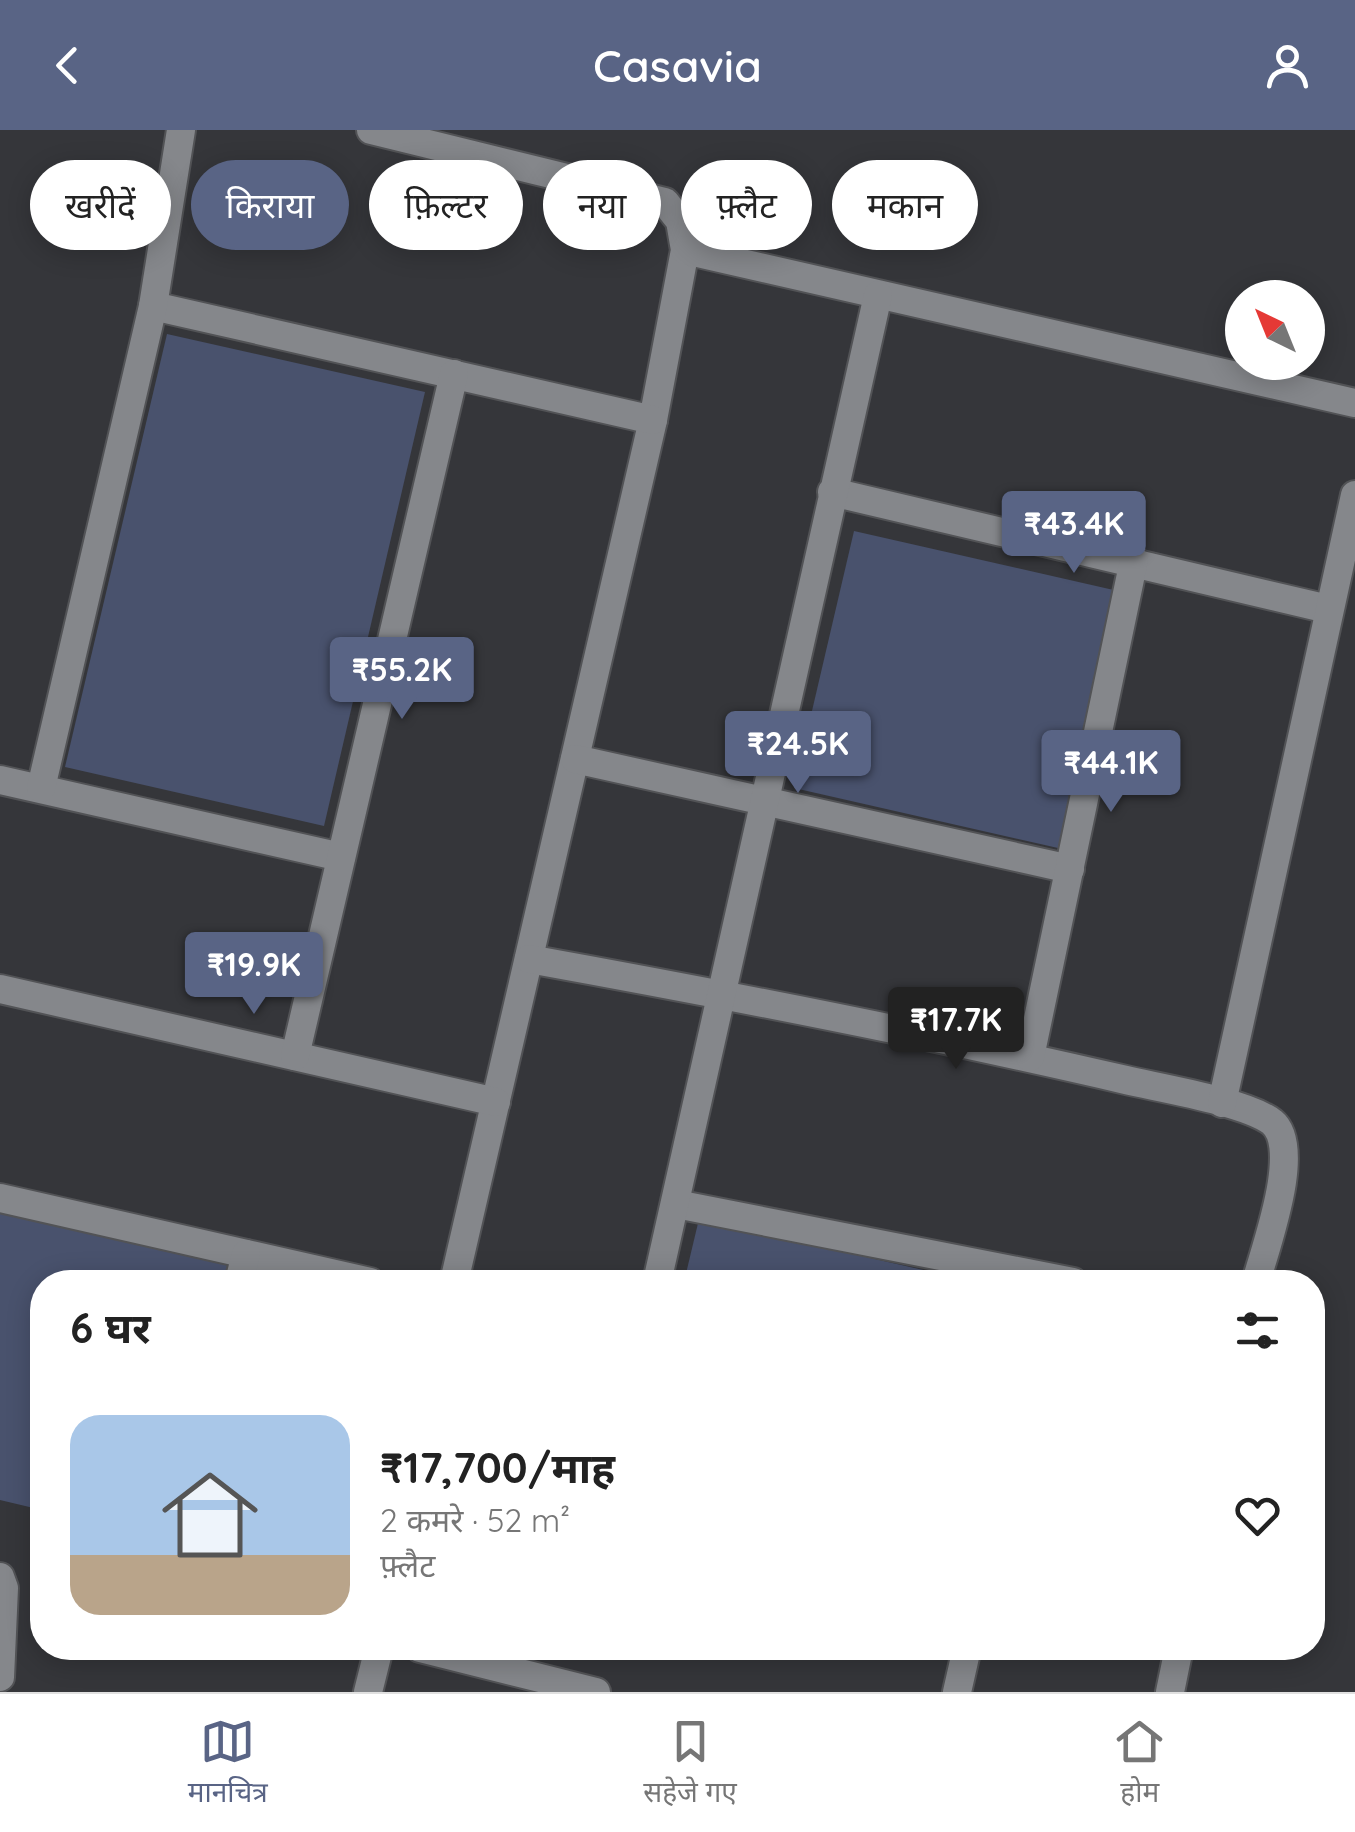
<!DOCTYPE html>
<html lang="hi">
<head>
<meta charset="utf-8">
<style>
	body { margin:0; font-family:Quicksand,"Noto Sans Devanagari",sans-serif; background:#f6f6f6; color:#222; height:100vh; display:flex; flex-direction:column; font-size:38px; white-space:nowrap }
	* { box-sizing:border-box; margin:0 }
	p { font-size:32px; color:#767676 }
	.icon { flex:none; width:55px; height:55px; fill:none; stroke:currentColor; stroke-width:2; stroke-linecap:round; stroke-linejoin:round }
	.map { position:relative; flex:1; overflow:hidden }
	.details { position:absolute; left:30px; top:1140px; width:1295px; height:390px; display:flex; flex-direction:column; background:#fff; border-radius:40px; box-shadow:0 5px 25px #0003 }
	.details>* { flex:none }
	.guide { position:absolute; left:30px; top:30px; width:1295px; height:90px; display:flex; gap:20px }
	.needle { width:65px; rotate:317deg }
	.buttons { position:absolute; left:1225px; top:150px; display:grid; gap:20px }
	.buttons a { display:grid; place-items:center; width:100px; height:100px; border-radius:50%; background:#fff; box-shadow:0 5px 25px #0003; font-size:50px }
	.price { position:absolute; translate:-50% -85px; padding:0 22px; border-radius:10px; background:#596485; color:#fff; font-size:32px; line-height:65px; filter:drop-shadow(0 2px 5px #0008) }
	.price::after { content:''; position:absolute; left:50%; top:60px; width:30px; height:22px; margin-left:-15px; background:inherit; clip-path:polygon(0 0,100% 0,50% 100%) }
	.price.current { background:#222; color:#fff }
	ul { padding:0; list-style:none }
	li { display:flex; align-items:center; gap:30px; height:250px; padding:0 40px }
	li+li { border-top:2px solid #e0e0e0 }
	li span { display:grid; place-items:center; flex:none; width:280px; height:200px; border-radius:30px; color:#555 }
	li>.icon { margin-inline-start:auto }
	span .icon { width:120px; height:120px; fill:#fffc; stroke-width:1 }
	li b { font-size:42px }
	h2 { display:flex; justify-content:space-between; align-items:center; height:120px; padding:0 40px; font-size:42px }
	.pill { padding:0 35px; border-radius:45px; background:#fff; box-shadow:0 5px 25px #0003; font-size:35px; line-height:90px }
	.pill.current { background:#596485; color:#fff }
	header { display:flex; justify-content:space-between; align-items:center; height:130px; padding:0 40px; background:#596485; color:#fff; font-size:45px; font-weight:600 }
	.tabs { display:flex; justify-content:space-around; align-items:center; height:140px; border-top:2px solid #e0e0e0; background:#fff; font-size:28px; color:#767676 }
	.tabs a { display:grid; justify-items:center; gap:5px }
	.tabs .current { color:#596485 }
	.map>svg:first-child { display:block }
	.green { fill:#49526d }
	.lines { fill:none; stroke-linecap:round; stroke-linejoin:round }
	.street-casing { stroke:#525356; stroke-width:32 }
	.street { stroke:#85878b; stroke-width:28 }
</style>
</head>
<body>
<header><svg class="icon" aria-label="back" viewBox="0 0 24 24"><path d="M15 5l-7 7 7 7"/></svg>Casavia<svg class="icon" aria-label="person" viewBox="0 0 24 24"><circle cx="12" cy="8" r="4"/><path d="M4 21q1-7 8-7t8 7"/></svg></header>
<div class="map">
<svg width="1355" height="1562" viewBox="0 0 1355 1562">
	<rect width="100%" height="100%" fill="#35363a"/>
	<g class="green">
		<path d="M167 204 425 262 324 696 65 637Z"/>
		<path d="M854 401 1118 461 1058 718 794 658Z"/>
		<path d="M0 1083 230 1136 226 1152H42V1380L0 1370Z"/>
		<path d="M699 1089 976 1152H684Z"/>
	</g>
	<g class="lines">
		<defs>
			<g id="street">
				<path d="M371 0 665 72 680 91 685 120 653 290 454 1152"/>
				<path d="M685 120 1355 273"/>
				<path d="M153 176 653 290"/>
				<path d="M832 362 1328 479"/>
				<path d="M575 629 1070 739"/>
				<path d="M0 650 341 727"/>
				<path d="M41 658 153 176 181 0"/>
				<path d="M529 829C728 865 928 904 1126 950 1160 958 1246 972 1272 992 1303 1017 1265 1118 1256 1152"/>
				<path d="M0 859 496 972"/>
				<path d="M295 926 454 244"/>
				<path d="M1030 927 1134 430"/>
				<path d="M1222 973 1355 365"/>
				<path d="M0 1068 370 1152"/>
				<path d="M676 1074 1073 1152"/>
				<path d="M239 1152 246 1124"/>
				<path d="M657 1152 878 165"/>
				<path d="M0 1447 4 1458 0 1547"/>
				<path d="M420 1518 596 1562"/>
				<path d="M368 1562 379 1518"/>
				<path d="M957 1562 967 1518"/>
				<path d="M1170 1562 1179 1518"/>
			</g>
		</defs>
		<use href="#street" class="street-casing"/>
		<use href="#street" class="street"/>
	</g>
</svg>
<div class="buttons">
<a><svg class="needle" viewBox="-14 -14 28 28"><path d="M0-13l5 13h-10z" fill="#e53935"/><path d="M0 13l5-13h-10z" fill="#767676"/></svg></a>
</div>
<b class="price" style="left:1074px;top:446px">₹43.4K</b>
<b class="price" style="left:402px;top:592px">₹55.2K</b>
<b class="price" style="left:798px;top:666px">₹24.5K</b>
<b class="price" style="left:1111px;top:685px">₹44.1K</b>
<b class="price" style="left:254px;top:887px">₹19.9K</b>
<b class="price current" style="left:956px;top:942px">₹17.7K</b>
<div class="guide">
<a class="pill">खरीदें</a>
<a class="pill current">किराया</a>
<a class="pill">फ़िल्टर</a>
<a class="pill">नया</a>
<a class="pill">फ़्लैट</a>
<a class="pill">मकान</a>
</div>
<section class="details">
<h2>6 घर<svg class="icon" aria-label="filters" viewBox="0 0 24 24"><path d="M4 7h16M4 17h16"/><circle cx="9" cy="7" r="2"/><circle cx="15" cy="17" r="2"/></svg></h2>
<ul>
<li><span style="background:linear-gradient(#a9c7e8 70%,#b9a48a 0)"><svg class="icon" aria-label="home" viewBox="0 0 24 24"><path d="M3 11l9-7 9 7M6 9v11h12V9"/></svg></span><div><b>₹17,700/माह</b><p>2 कमरे · 52 m²</p><p>फ़्लैट</p></div><svg class="icon" aria-label="heart" viewBox="0 0 24 24"><path d="M12 20l-8-8c-3-5 5-10 8-4 3-6 11-1 8 4z"/></svg></li>
</ul>
</section>
</div>
<nav class="tabs">
<a class="current"><svg class="icon" aria-label="map" viewBox="0 0 24 24"><path d="M3 6l6-2 6 2 6-2v14l-6 2-6-2-6 2zM9 4v14M15 6v14"/></svg>मानचित्र</a>
<a><svg class="icon" aria-label="saved" viewBox="0 0 24 24"><path d="M7 4h10v16l-5-4-5 4z"/></svg>सहेजे गए</a>
<a><svg class="icon" aria-label="home" viewBox="0 0 24 24"><path d="M3 11l9-7 9 7M6 9v11h12V9"/></svg>होम</a>
</nav>
</body>
</html>
